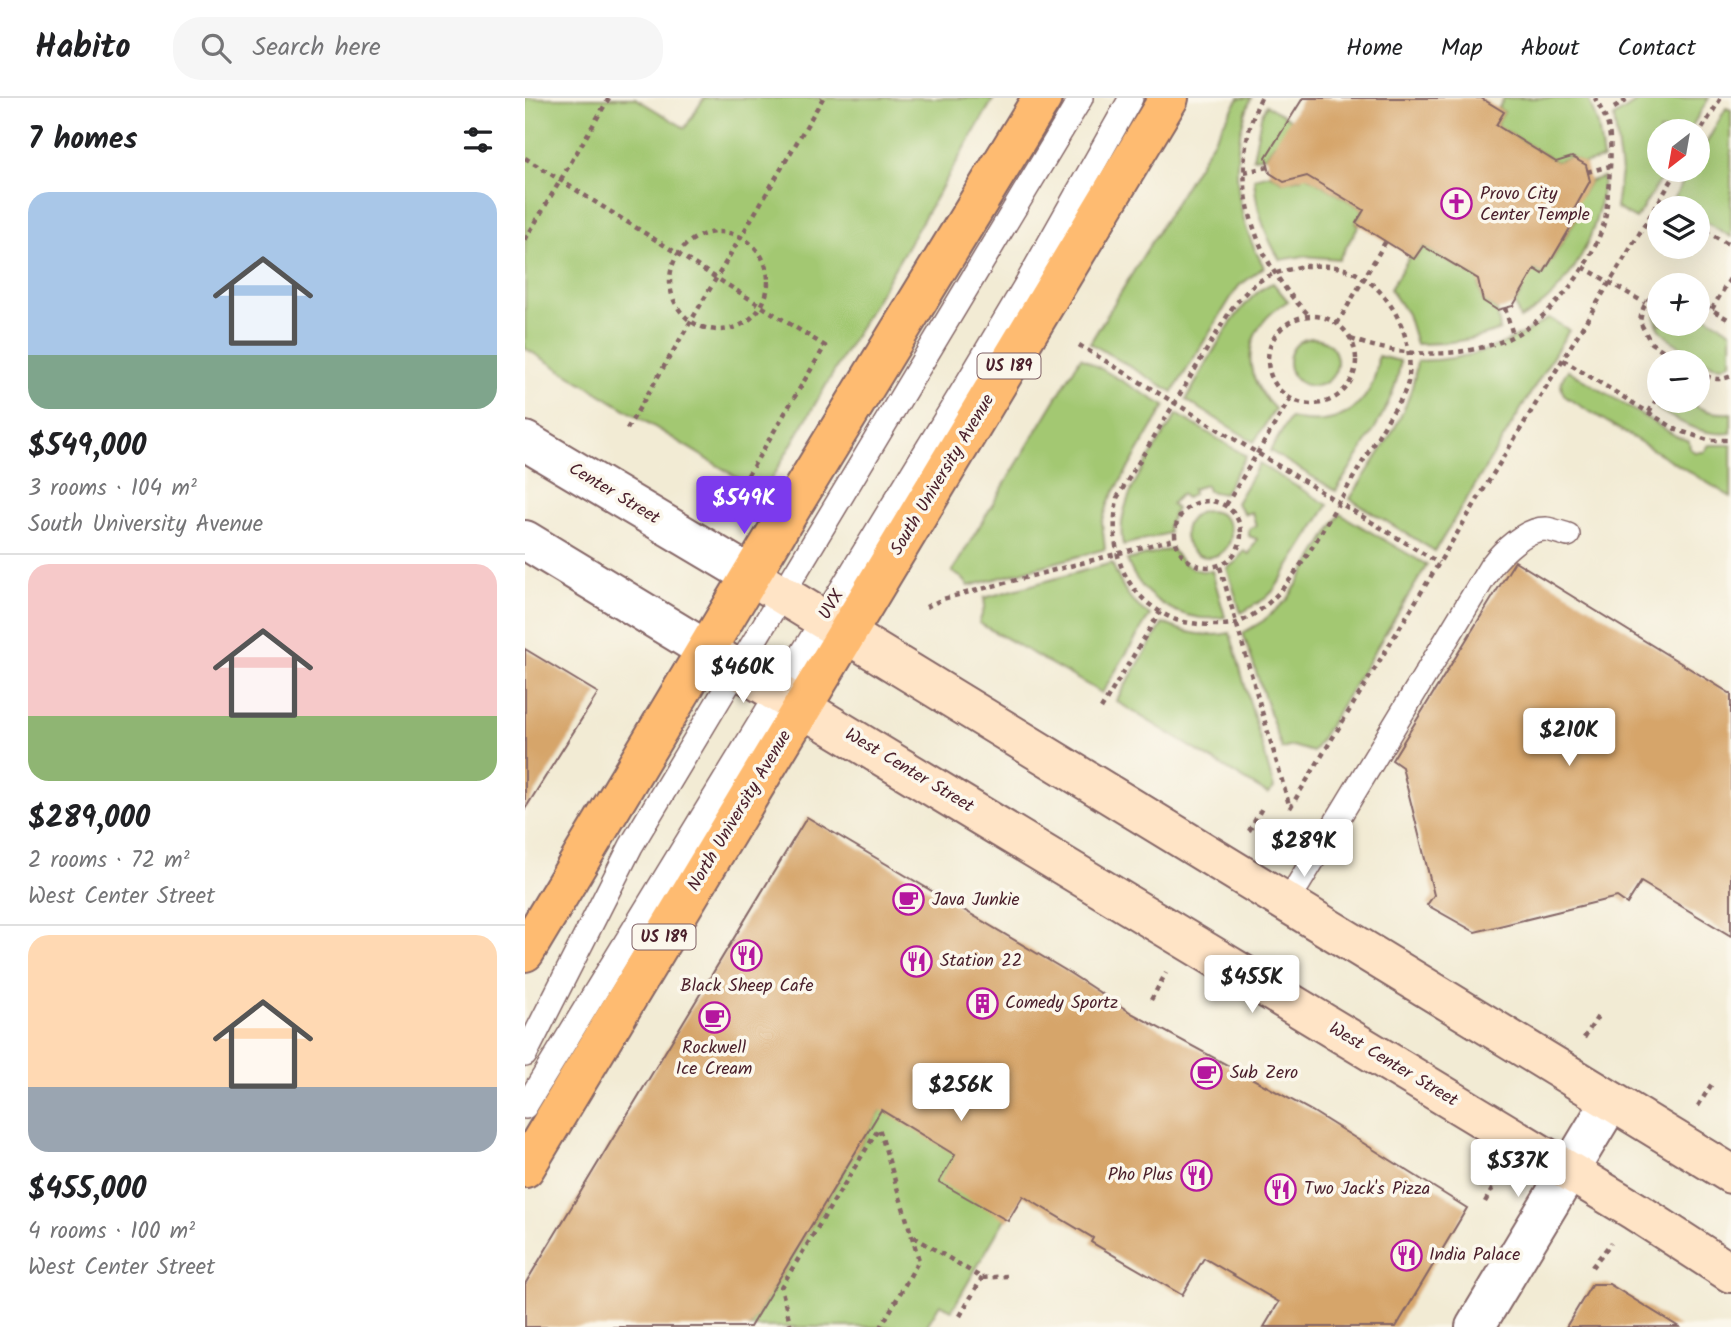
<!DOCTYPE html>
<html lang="en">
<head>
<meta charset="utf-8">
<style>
	body { margin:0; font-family:Kalam,sans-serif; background:#f6f6f6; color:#202124; height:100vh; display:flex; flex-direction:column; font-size:26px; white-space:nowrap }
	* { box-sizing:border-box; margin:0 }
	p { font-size:23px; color:#757577 }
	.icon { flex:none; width:38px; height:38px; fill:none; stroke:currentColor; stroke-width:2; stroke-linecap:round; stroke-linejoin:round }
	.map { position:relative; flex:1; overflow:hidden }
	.side { display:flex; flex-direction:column; background:#fff; width:525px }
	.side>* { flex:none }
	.needle { width:46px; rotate:211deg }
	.controls { position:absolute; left:1122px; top:21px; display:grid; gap:14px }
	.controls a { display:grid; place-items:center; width:63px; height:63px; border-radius:50%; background:#fff; box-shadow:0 7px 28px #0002; font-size:35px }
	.price { position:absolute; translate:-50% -60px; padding:0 16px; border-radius:7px; background:#fff; color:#222; font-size:23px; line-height:46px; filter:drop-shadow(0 2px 4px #0008) }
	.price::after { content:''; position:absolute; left:50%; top:42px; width:21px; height:16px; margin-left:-10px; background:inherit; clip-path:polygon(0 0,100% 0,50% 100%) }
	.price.on { background:#7c3aed; color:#fff }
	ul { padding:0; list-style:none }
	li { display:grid; align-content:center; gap:14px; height:371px; padding:0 28px }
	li+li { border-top:2px solid #e0e0e0 }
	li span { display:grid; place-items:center; height:217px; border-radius:21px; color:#555 }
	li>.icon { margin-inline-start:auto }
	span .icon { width:126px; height:126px; fill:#fffc; stroke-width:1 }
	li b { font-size:30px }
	h2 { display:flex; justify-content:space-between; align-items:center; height:84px; padding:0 28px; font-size:30px }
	header { display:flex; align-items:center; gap:42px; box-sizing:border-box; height:98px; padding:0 35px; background:#fff; border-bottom:2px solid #e0e0e0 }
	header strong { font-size:33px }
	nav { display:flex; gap:38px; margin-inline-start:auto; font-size:24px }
	.search { width:490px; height:63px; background:#f6f6f6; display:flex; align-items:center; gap:18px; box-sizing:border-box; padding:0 24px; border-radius:28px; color:#757577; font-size:26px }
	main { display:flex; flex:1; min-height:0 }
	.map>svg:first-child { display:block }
	.green { fill:#a3c872; stroke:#76744e; stroke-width:2 }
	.building { fill:#d6a56b }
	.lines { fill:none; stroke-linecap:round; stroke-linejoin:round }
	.service-casing { stroke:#856666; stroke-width:26 }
	.minor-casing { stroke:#856666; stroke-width:42 }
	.tertiary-casing { stroke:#856666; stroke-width:42 }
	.secondary-casing { stroke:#856666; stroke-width:42 }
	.trunk-casing { stroke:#856666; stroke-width:42 }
	.path { stroke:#856666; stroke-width:4.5; stroke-dasharray:5 5; stroke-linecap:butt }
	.service { stroke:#fff; stroke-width:23 }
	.minor { stroke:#fff; stroke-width:38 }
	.tertiary { stroke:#fff; stroke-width:38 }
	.secondary { stroke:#ffe4c6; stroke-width:38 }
	.trunk { stroke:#febb71; stroke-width:38 }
	.labels { text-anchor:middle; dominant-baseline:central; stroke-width:7; stroke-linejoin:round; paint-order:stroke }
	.shield { fill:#fbf7ec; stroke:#7f6065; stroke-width:2 }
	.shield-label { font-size:16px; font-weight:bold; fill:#4a1f2b }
	.poi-label { font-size:18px; fill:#4a1f2b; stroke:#fbf7ec; text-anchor:start }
	.street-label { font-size:18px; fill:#4a1f2b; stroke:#fbf7ec }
</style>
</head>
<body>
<header>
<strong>Habito</strong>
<div class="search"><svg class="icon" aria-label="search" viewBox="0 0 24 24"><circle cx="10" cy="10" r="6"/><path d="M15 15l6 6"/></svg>Search here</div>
<nav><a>Home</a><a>Map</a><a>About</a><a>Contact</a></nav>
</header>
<main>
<section class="side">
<h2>7 homes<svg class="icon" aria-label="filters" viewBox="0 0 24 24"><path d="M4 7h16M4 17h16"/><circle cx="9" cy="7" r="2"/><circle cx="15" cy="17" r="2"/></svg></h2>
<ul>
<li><span style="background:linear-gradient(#a9c7e8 75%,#7fa58c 0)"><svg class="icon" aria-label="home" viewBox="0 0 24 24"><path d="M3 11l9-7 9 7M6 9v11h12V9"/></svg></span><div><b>$549,000</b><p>3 rooms · 104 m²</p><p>South University Avenue</p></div></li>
<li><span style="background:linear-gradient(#f6c9c9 70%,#8fb573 0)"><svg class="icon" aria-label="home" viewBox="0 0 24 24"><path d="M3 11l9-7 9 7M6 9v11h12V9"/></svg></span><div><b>$289,000</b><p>2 rooms · 72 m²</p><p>West Center Street</p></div></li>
<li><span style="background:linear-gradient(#ffd9b3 70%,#9aa5b1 0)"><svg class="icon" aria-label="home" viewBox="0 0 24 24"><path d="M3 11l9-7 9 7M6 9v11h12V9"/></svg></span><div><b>$455,000</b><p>4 rooms · 100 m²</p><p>West Center Street</p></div></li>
</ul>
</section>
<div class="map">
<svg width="1206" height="1229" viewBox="0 0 1206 1229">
	<rect width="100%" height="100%" fill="#fbf7ec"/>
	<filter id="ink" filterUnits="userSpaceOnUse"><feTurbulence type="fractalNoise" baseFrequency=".0143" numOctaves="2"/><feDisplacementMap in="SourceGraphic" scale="14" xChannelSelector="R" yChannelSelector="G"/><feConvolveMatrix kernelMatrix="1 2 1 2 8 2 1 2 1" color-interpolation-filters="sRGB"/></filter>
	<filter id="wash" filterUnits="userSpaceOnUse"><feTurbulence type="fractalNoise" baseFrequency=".00686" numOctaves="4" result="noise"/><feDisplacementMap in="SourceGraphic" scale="28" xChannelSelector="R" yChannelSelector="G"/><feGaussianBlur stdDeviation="1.57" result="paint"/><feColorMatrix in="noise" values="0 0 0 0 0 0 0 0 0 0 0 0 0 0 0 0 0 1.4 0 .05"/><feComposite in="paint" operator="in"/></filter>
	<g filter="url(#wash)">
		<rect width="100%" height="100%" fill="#f2ebd4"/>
		<g class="green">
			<path d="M0 0H110L160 30 179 0H469L238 395 0 250Z"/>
			<path d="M714 0H726C703 55 709 118 739 169L714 188 707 198 648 294 565 245Z"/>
			<path d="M979 0H1063L1073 27 1078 61 1058 66 1046 59 1031 64 971 27 979 14 973 11Z"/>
			<path d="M1118 0H1184L1164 33H1134V72H1141L1111 121 1091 110 1096 74 1089 19Z"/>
			<path d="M741 7 778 29 750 45 741 58 728 60 736 19Z"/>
			<path d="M1201 10 1206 12V139L1173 119 1172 110H1159L1147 103 1165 72H1172L1173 60Z"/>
			<path d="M745 76 759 84 776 80 779 76 839 112 831 125 834 127 814 161 779 158 755 162C739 136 731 111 729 80Z"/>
			<path d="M1078 79C1075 135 1046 194 995 221L990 206 997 193 994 180 1000 165 1018 176 1051 121 1033 110 1056 98 1065 83Z"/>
			<path d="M898 148 957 183 954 188 958 203 972 212 975 232C947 243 921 246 891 246L882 216 865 191 885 158 890 160Z"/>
			<path d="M748 185 763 203C718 230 713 274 750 311L729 344 661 302C680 270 713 198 748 185Z"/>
			<path d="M1134 207V226H1172L1173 213 1206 233V264L1197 268 1188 267C1169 255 1116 235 1134 207Z"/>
			<path d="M1024 220 1044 232 910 453 825 401C851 358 888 314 892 263 946 262 979 249 1024 220Z"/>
			<circle cx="788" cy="264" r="24"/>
			<path d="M853 258 875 263C873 304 832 357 811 393L745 353 765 320C813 333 850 308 853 258Z"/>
			<path d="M556 259 640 308 584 403 577 425 580 451 444 488 437 480 427 474Z"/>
			<path d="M1043 272 1151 338 1164 343 1165 351 1170 354H1179L1184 347H1206V399L1041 299C1033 289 1036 281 1043 272Z"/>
			<path d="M1138 303C1145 303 1154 301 1161 304 1180 312 1184 316 1206 315V335C1177 338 1156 325 1132 311Z"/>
			<path d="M652 316 721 358 698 396 683 393 681 387 667 391 668 396 661 400 656 396 646 406 651 411 643 428 644 435 598 447C588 403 630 353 652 316Z"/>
			<path d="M734 366 803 407 749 492 741 500 716 515 702 470 711 464 719 453 724 456 732 441 724 438V431L731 428 727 414 720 416 711 405Z"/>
			<circle cx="683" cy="436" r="23"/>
			<path d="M815 416 902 467 788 654 768 648 757 651 718 535 738 523 763 501Z"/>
			<path d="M647 451C656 466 669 475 687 473L700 519C658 526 617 502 602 462Z"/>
			<path d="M587 465C596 487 604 505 625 517L577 595 454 525 460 508 459 500Z"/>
			<path d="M638 525C660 535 681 540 705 535L749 690 743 696 591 603Z"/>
			<path d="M357 1010 422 1015 481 1119 427 1212 415 1206 401 1229H225Z"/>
		</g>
		<g id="blocks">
			<g class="building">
				<path d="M778 0H956L979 14 971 27 1031 64 1047 59 1061 67 1065 83 1046 117 1051 120 1018 176 1010 171 988 208 972 212 958 203 953 181 898 148 889 161 831 125 839 112 782 78 759 84 745 75 741 59Z"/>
				<path d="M990 463 1206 596V838L1116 784 1102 806 1092 799 950 834 902 807 909 797 877 669 867 662Z"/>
				<path d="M0 551 73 595 0 711Z"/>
				<path d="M282 719 540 872 608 916 787 1013 942 1110 871 1229H739L754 1204 679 1160 657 1197 566 1144 568 1140 498 1098 483 1123 414 1084 430 1057 356 1012 225 1229H0V1186Z"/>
				<path d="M1067 1186H1084L1154 1229H1041Z"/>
			</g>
		</g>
	</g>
	<g filter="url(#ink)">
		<use href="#blocks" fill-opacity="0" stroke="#856666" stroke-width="2"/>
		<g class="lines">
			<defs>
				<g id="service">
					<path d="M762 805 966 468C977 454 1001 430 1021 431 1028 432 1036 435 1043 437"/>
					<path d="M0 957 106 748 556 0"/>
					<path d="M0 1009 438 292 500 188 606 0"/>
				</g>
				<path id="minor" d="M950 1229 1086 1003"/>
				<g id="tertiary">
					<path d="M0 343 227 478"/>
					<path d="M0 442 183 553"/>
				</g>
				<g id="secondary">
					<path d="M227 478C555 675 878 879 1206 1076"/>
					<path d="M183 553 1110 1113 1206 1175"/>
				</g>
				<g id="trunk">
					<path d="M0 854 268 407 517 0"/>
					<path d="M0 1070 644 0"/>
				</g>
			</defs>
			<use href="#service" class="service-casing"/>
			<use href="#minor" class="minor-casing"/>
			<use href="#tertiary" class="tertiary-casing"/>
			<use href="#secondary" class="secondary-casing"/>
			<use href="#trunk" class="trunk-casing"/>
			<g class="path">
				<path d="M736 0C699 74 727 163 785 218"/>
				<path d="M1089 10 1105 0"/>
				<path d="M1172 39 1196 0"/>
				<path d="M0 60 300 248 211 397"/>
				<path d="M719 74 744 69"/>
				<path d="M1062 74 1085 68"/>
				<path d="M1134 105 1143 110"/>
				<path d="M1172 128 1206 148"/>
				<circle cx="194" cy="183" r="49"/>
				<path d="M0 142 84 0"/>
				<path d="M779 168C789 168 801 167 811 169 860 177 892 238 883 284 880 297 870 310 863 321 848 347 832 373 817 399 792 440 760 506 714 524 702 530 664 526 651 522 641 518 632 512 624 506 590 478 586 441 592 400L707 210C733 179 740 177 779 168Z"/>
				<path d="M1058 169 1120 205"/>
				<path d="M1134 194C1121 200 1117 210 1115 224L1126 245 1157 264"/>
				<path d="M1172 203 1206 223"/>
				<path d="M980 210 988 237"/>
				<path d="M1187 211 1206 179"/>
				<circle cx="787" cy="262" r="44"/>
				<path d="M812 226 861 143"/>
				<path d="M826 241C872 258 925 261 972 245 1022 228 1064 173 1079 125 1082 115 1082 103 1083 93 1085 73 1088 43 1082 24 1079 16 1074 8 1070 0"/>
				<path d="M554 247 914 465"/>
				<path d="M1038 262 1152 332 1183 342H1206"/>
				<path d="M1172 273C1184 280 1193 284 1206 278"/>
				<path d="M1124 314 1134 297"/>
				<path d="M102 331 298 0"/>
				<circle cx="683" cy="436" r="33"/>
				<path d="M701 407 765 301"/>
				<path d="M695 469 765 710"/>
				<path d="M401 509 418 501 649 441"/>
				<path d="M576 611 635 514"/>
				<path d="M765 710 1153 72"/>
				<path d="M724 733 737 710"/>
				<path d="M626 902 641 875"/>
				<path d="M1059 940 1075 915"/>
				<path d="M1173 1008 1188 984"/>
				<path d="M960 1104 975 1077"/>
				<path d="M389 1139 457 1180 482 1178"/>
				<path d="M1067 1169 1086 1145"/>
				<path d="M435 1218 457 1180"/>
				<path d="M266 1229 256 1189 354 1030 394 1162 356 1229"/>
			</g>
			<use href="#service" class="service"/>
			<use href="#minor" class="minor"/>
			<use href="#tertiary" class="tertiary"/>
			<use href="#secondary" class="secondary"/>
			<use href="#trunk" class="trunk"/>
		</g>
	</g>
	<defs>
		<symbol id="church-ring" viewBox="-11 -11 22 22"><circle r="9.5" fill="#fbf7ec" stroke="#b5179e" stroke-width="1.5"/><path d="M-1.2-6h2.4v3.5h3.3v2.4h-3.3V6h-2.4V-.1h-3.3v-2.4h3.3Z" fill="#b5179e"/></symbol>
		<symbol id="cafe-ring" viewBox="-11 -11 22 22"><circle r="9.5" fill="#fbf7ec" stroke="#b5179e" stroke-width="1.5"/><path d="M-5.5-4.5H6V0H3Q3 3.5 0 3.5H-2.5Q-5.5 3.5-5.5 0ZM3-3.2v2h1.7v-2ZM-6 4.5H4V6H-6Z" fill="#b5179e"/></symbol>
		<symbol id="restaurant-ring" viewBox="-11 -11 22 22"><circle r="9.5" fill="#fbf7ec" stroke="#b5179e" stroke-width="1.5"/><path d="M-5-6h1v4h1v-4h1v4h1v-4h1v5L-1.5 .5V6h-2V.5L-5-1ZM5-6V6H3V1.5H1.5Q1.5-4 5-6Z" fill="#b5179e"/></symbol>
		<symbol id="building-ring" viewBox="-11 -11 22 22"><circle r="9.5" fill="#fbf7ec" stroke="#b5179e" stroke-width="1.5"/><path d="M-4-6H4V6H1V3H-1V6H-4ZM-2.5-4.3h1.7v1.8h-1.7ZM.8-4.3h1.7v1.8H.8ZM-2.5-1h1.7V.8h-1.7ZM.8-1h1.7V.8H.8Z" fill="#b5179e"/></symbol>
	</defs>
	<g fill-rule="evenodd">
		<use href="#church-ring" x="914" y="88" width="35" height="35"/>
		<use href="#cafe-ring" x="366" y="784" width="35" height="35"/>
		<use href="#restaurant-ring" x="204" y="840" width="35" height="35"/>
		<use href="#restaurant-ring" x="374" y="846" width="35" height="35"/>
		<use href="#building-ring" x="440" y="888" width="35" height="35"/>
		<use href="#cafe-ring" x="172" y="902" width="35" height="35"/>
		<use href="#cafe-ring" x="664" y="958" width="35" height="35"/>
		<use href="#restaurant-ring" x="654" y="1060" width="35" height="35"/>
		<use href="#restaurant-ring" x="738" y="1074" width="35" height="35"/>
		<use href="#restaurant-ring" x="864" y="1140" width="35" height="35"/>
	</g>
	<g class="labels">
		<g class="shield">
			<rect x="452.5" y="255.5" width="63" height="25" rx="5"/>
			<rect x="107.5" y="826.5" width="63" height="25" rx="5"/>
		</g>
		<g class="shield-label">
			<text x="484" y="268">US 189</text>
			<text x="139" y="839">US 189</text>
		</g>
		<g class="poi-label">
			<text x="955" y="96">Provo City<tspan x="955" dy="21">Center Temple</tspan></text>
			<text x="407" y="802">Java Junkie</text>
			<text x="415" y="863">Station 22</text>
			<text x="222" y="888" text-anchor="middle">Black Sheep Cafe</text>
			<text x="480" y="905">Comedy Sportz</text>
			<text x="189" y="950" text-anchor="middle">Rockwell<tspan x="189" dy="21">Ice Cream</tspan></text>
			<text x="705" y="975">Sub Zero</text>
			<text x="648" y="1077" text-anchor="end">Pho Plus</text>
			<text x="779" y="1091">Two Jack's Pizza</text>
			<text x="904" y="1157">India Palace</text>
		</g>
		<g class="street-label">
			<text transform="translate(418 377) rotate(-59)">South University Avenue</text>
			<text transform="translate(89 396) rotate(31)">Center Street</text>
			<text transform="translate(307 507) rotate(-59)">UVX</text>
			<text transform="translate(384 673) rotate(31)">West Center Street</text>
			<text transform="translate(215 713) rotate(-59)">North University Avenue</text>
			<text transform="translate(868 967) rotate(31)">West Center Street</text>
		</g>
	</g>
</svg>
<div class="controls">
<a><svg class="needle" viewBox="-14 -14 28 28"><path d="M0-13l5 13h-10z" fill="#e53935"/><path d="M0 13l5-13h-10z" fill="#757577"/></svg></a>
<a><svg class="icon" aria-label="layers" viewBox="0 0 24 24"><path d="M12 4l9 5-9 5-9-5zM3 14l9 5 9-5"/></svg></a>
<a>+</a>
<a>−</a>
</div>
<b class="price on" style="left:219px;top:438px">$549K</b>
<b class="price" style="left:218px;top:607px">$460K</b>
<b class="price" style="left:1044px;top:670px">$210K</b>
<b class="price" style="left:779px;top:781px">$289K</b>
<b class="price" style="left:727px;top:917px">$455K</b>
<b class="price" style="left:436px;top:1025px">$256K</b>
<b class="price" style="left:993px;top:1101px">$537K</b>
</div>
</main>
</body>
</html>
